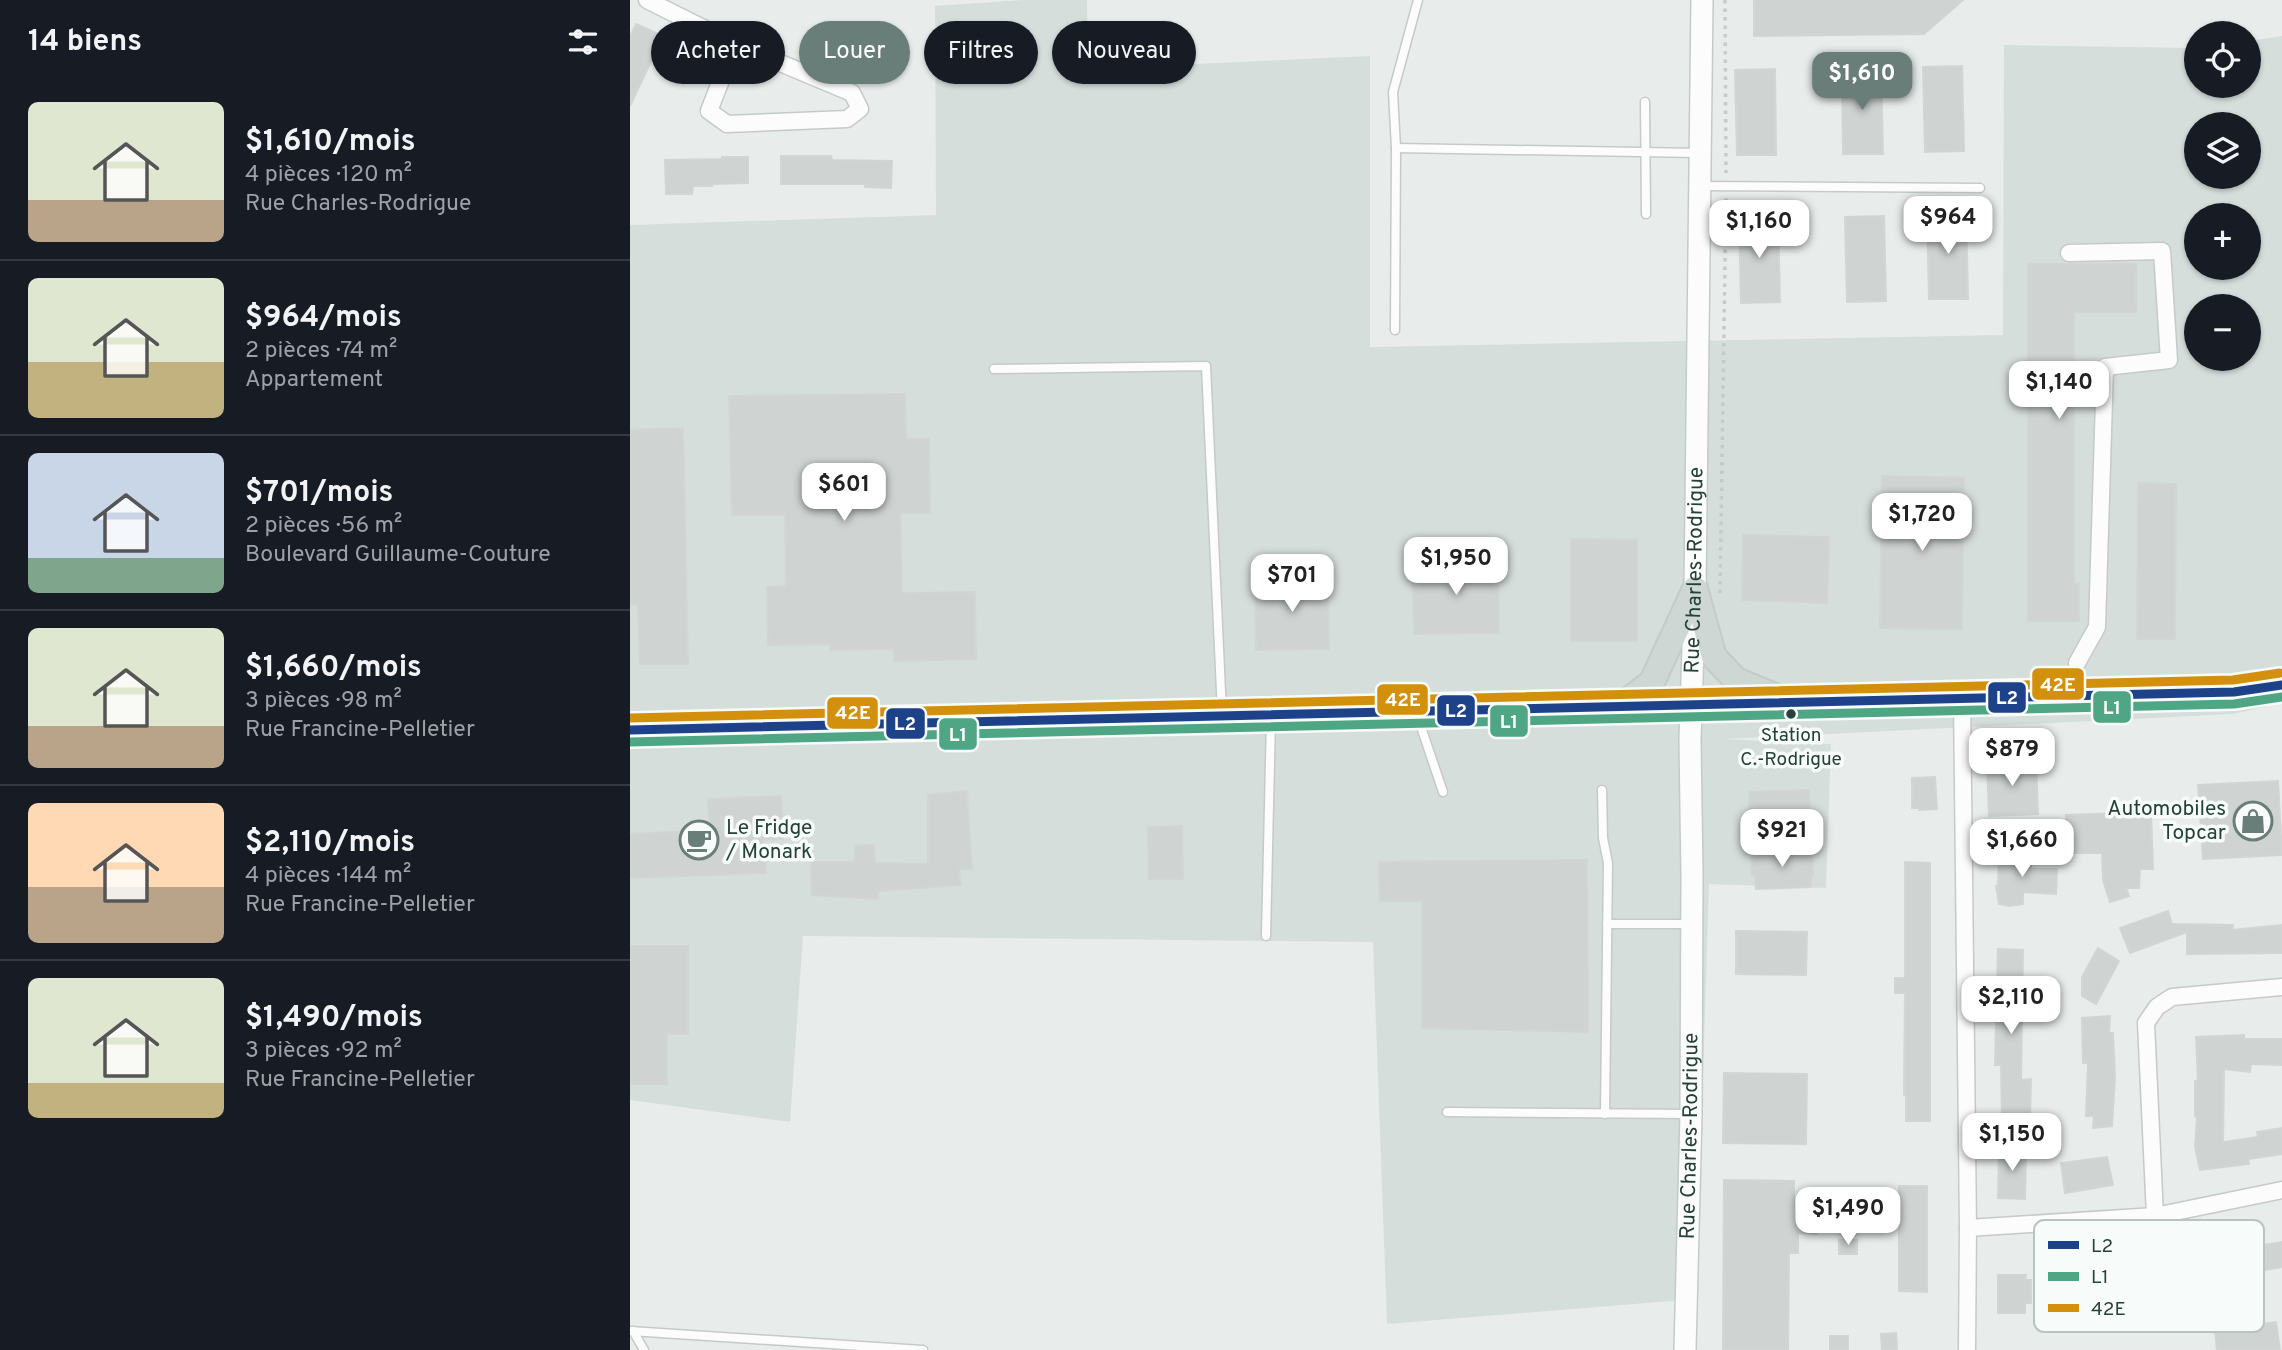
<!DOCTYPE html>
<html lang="fr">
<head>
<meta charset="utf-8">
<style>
	body { margin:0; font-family:Overpass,sans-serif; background:#20242c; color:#f1f3f6; height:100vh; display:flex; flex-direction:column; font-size:26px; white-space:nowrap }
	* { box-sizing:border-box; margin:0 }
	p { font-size:23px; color:#9ea1a6 }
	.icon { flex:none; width:38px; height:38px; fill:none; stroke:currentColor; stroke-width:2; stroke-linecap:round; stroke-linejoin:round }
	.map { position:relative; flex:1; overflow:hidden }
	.details { display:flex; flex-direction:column; background:#171b24; width:630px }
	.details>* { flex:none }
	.banner { position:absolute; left:21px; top:21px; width:665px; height:63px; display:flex; gap:14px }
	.controls { position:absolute; left:1554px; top:21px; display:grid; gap:14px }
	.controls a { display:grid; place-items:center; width:77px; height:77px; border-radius:50%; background:#171b24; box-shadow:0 2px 5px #0004; font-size:35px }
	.price { position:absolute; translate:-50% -60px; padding:0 16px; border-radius:14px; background:#fff; color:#222; font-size:23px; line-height:46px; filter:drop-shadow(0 2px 4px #0008) }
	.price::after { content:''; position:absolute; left:50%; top:42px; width:21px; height:16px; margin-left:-10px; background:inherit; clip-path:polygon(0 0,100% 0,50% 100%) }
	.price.on { background:#697e78; color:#fff }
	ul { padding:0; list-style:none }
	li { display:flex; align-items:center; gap:21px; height:175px; padding:0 28px }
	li+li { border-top:2px solid #363941 }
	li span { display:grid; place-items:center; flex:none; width:196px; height:140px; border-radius:10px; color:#555 }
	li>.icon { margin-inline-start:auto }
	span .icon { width:84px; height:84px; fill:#fffc; stroke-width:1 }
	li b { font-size:30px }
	h2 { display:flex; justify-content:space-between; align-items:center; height:84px; padding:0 28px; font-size:30px }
	.tag { padding:0 24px; border-radius:32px; background:#171b24; box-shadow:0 2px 5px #0004; font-size:24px; line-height:63px }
	.tag.on { background:#697e78; color:#fff }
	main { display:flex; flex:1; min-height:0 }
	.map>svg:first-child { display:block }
	.built { fill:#d6dedb; fill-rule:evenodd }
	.building { fill:#cfd4d2; stroke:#d1d6d4; stroke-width:2 }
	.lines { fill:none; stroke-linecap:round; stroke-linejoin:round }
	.lane-casing { stroke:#c5cac8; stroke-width:11 }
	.street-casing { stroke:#c5cac8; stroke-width:19 }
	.secondary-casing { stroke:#c3cbc8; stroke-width:24 }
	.primary-casing { stroke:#c3ccc9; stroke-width:28 }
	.path { stroke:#c3ccca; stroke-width:3.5; stroke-dasharray:3.5 5; stroke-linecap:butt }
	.lane { stroke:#fcfcfc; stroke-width:8 }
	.street { stroke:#fcfcfc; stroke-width:16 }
	.secondary { stroke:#fcfcfc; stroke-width:21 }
	.primary { stroke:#cfd7d5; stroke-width:24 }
	.bus-1-casing { stroke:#f7fbf9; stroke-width:14 }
	.bus-2-casing { stroke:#f7fbf9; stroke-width:14 }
	.bus-3-casing { stroke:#f7fbf9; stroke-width:14 }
	.bus-1 { stroke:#1e4289; stroke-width:9 }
	.bus-2 { stroke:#4ea685; stroke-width:9 }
	.bus-3 { stroke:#d3900c; stroke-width:9 }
	.bus-dot { fill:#24423a; stroke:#f7fbf9; stroke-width:2.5 }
	.labels { text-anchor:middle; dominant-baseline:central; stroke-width:7; stroke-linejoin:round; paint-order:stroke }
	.bus-label { font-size:19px; fill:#24423a; stroke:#f7fbf9 }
	.street-label { font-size:21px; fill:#24423a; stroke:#f7fbf9 }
	.poi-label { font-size:21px; fill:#24423a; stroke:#f7fbf9; text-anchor:end }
	.key { fill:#f7fbf9; stroke:#b8c4c0; stroke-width:2 }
	.key-label { font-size:19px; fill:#24423a }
	.line-badge { stroke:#f7fbf9; stroke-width:2.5 }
	.badge-label { font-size:19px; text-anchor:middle; font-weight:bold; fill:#fff }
</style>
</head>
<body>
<main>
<section class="details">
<h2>14 biens<svg class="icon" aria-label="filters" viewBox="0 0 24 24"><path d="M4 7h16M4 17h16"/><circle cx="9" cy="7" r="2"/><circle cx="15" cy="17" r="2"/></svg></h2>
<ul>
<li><span style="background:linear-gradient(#dfe7d0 70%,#b9a48a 0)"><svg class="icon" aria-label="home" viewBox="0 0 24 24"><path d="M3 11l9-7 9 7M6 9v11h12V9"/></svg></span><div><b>$1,610/mois</b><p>4 pièces · 120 m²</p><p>Rue Charles-Rodrigue</p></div></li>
<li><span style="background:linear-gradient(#dfe7d0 60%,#c2b280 0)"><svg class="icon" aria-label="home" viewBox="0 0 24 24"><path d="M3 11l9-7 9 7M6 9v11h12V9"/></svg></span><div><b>$964/mois</b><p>2 pièces · 74 m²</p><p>Appartement</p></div></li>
<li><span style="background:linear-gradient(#c9d6e8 75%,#7fa58c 0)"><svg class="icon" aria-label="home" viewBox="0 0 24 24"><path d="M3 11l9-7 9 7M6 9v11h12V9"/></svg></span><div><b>$701/mois</b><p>2 pièces · 56 m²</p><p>Boulevard Guillaume-Couture</p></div></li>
<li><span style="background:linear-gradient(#dfe7d0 70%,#b9a48a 0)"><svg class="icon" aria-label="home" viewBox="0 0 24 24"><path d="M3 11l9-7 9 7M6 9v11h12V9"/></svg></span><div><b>$1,660/mois</b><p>3 pièces · 98 m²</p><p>Rue Francine-Pelletier</p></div></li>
<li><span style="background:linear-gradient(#ffd9b3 60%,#b9a48a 0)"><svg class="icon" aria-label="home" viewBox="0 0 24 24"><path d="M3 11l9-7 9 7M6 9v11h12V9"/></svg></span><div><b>$2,110/mois</b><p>4 pièces · 144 m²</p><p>Rue Francine-Pelletier</p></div></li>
<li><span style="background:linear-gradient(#dfe7d0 75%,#c2b280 0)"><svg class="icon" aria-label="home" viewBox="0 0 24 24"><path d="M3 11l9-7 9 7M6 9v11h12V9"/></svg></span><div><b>$1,490/mois</b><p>3 pièces · 92 m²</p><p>Rue Francine-Pelletier</p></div></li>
</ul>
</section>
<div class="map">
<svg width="1652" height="1350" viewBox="0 0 1652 1350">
	<rect width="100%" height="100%" fill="#e8edeb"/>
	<path class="built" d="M392 0H457L458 69 740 56V347L1373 335 1374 45 1566 48V86H1619V41L1652 36V703L1603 714 1095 739 1201 744 1196 888 1079 884 1066 1299 757 1324 743 942 173 936 160 1122 0 1100V225L306 215 305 6ZM1566 124H1619V177H1566ZM1566 215H1619V268H1566ZM1566 306H1619V359H1566Z"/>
	<g class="building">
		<path d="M1124 0H1333L1294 34 1124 36Z"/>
		<path d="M6 24 33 36 0 106V37Z"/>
		<path d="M1332 66 1334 151 1295 152 1293 67Z"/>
		<path d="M1145 69 1146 155H1107L1105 70Z"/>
		<path d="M1251 69 1253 154H1213L1212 70Z"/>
		<path d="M151 156H201L202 160 262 161 261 188 235 187V184H151Z"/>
		<path d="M92 157H118V183L82 184V186H63L62 194H36L35 160 92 159Z"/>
		<path d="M1297 214H1336L1338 299H1299Z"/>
		<path d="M1254 216 1256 301 1217 302 1215 217Z"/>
		<path d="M1148 217 1150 302 1111 303 1109 218Z"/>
		<path d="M1398 264H1506V312H1444V584H1449V621H1398Z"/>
		<path d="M275 394 276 439H299L300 513H270L272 593 345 592 346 659 264 661V649L200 650 201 644 138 645 137 587 156 586 155 515H102L99 396Z"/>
		<path d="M53 428 58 664H10L8 604H0V430Z"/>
		<path d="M1252 476 1334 478 1332 629 1250 628Z"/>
		<path d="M1508 483 1546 484 1545 639H1507Z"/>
		<path d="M1113 535 1199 537 1197 603 1112 600Z"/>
		<path d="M941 539 1007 540V641H941Z"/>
		<path d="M868 560 869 633 784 634 782 562Z"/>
		<path d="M698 577 699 649 626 650 625 578Z"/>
		<path d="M1406 761 1408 814 1359 816 1357 762Z"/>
		<path d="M1305 777 1307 809 1289 810V808H1282V778Z"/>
		<path d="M1648 781 1652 855 1573 859 1568 785Z"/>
		<path d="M1179 790 1180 811 1119 813V792Z"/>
		<path d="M337 791 342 869H329L331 885 248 891V899L182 895 181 862H225V846L244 845 245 863 298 864V795Z"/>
		<path d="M151 796 153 839 134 840 136 873 0 878V834L80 830 78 799Z"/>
		<path d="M1521 812 1523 869H1510L1509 888H1496L1499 896 1480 902 1473 880 1472 853H1438L1436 815Z"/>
		<path d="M552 826 553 879H519L518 827Z"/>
		<path d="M1182 850 1183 875H1181V887L1126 889 1125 875H1122L1121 852Z"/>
		<path d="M1369 854H1401V869H1427L1426 894 1393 892V904L1379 906 1369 904 1366 886H1368Z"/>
		<path d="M957 860 958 1032 792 1028V901H750L749 862Z"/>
		<path d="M1275 862 1300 863V1121H1276V1095H1274L1275 993H1265V978H1275Z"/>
		<path d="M1538 911 1542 924 1603 925 1602 930 1652 925V953L1557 954V932L1500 953 1490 928Z"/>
		<path d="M1106 931 1177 932 1176 975 1106 974Z"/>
		<path d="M0 946H58V1034H37V1084H0Z"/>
		<path d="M1468 948 1489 961 1466 1004 1452 996V977Z"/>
		<path d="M1368 949 1393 950 1391 1080 1401 1079 1400 1119H1372L1371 1065H1365Z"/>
		<path d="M1480 1016 1479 1033H1483L1485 1077 1482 1126 1463 1128 1464 1116H1456L1458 1063H1453L1452 1018Z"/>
		<path d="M1614 1035V1039H1652V1065L1621 1064 1620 1072 1594 1069 1593 1142 1628 1137 1627 1132 1652 1128V1154L1618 1159 1619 1164 1570 1170 1565 1147 1567 1118 1565 1116V1081H1568L1566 1037Z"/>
		<path d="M1094 1073 1177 1074 1176 1144 1093 1143Z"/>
		<path d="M1369 1147 1396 1148 1395 1199 1368 1198Z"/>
		<path d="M1477 1157 1483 1185 1435 1193 1431 1163Z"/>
		<path d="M1094 1180 1164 1181V1214H1188L1187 1234 1168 1233V1253H1159L1158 1350H1093Z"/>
		<path d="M1269 1186H1297V1292L1269 1291Z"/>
		<rect x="1209" y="1240" width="18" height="14"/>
		<path d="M1652 1242V1267L1516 1290 1512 1264Z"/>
		<path d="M1368 1275H1396L1395 1280H1401V1303H1395V1313H1368Z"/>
		<path d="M1612 1308 1615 1326 1646 1322 1650 1350H1587L1585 1330 1591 1329 1588 1311Z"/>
		<path d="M1266 1333 1267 1350H1252L1251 1334Z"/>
		<rect x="1200" y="1336" width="18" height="14"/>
	</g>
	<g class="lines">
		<defs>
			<g id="lane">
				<path d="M1015 102 1016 214"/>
				<path d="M766 148 1068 153"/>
				<path d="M1070 186 1350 188"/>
				<path d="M765 330 766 148 763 92 788 0"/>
				<path d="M364 369 576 366 592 713"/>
				<path d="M788 718 813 792"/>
				<path d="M972 790 973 838 978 863 975 1114"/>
				<path d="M977 924H1059"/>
				<path d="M636 936 641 718"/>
				<path d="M817 1112 1059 1114"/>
				<path d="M0 1331 293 1350"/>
				<path d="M3 1331 14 1350"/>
			</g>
			<g id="street">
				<path d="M17 0 105 44 222 93 230 109 217 119 97 124 79 111 105 44"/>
				<path d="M1439 253 1532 251 1539 360 1475 367 1467 627 1447 663"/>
				<path d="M1332 699 1338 1228 1337 1350"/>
				<path d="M1525 1216 1516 1023 1527 1007 1542 997 1652 987"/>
				<path d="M1338 1228 1525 1216 1652 1190"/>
			</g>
			<g id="secondary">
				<path id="s1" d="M1055 1350 1061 1114 1062 875 1060 739 1065 589 1072 0"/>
			</g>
			<g id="primary">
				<path d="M1065 589 1084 657 1106 680 1152 699"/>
				<path d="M989 707 1022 682 1065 589"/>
				<path d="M0 730 874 711 1604 692 1652 685"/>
			</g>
		</defs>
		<use href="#lane" class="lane-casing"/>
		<use href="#street" class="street-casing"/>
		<use href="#secondary" class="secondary-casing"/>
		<use href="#primary" class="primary-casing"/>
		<g class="path">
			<path d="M1095 0 1096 173"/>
			<path d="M1090 593 1096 198"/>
		</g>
		<use href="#lane" class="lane"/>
		<use href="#street" class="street"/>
		<use href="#secondary" class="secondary"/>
		<use href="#primary" class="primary"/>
		<defs>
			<path id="bus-1" d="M0 730 1604 692 1652 685"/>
			<path id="bus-2" d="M0 742 1604 704 1652 697"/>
			<path id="bus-3" d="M0 718 1603 680 1650 673"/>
		</defs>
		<use href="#bus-1" class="bus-1-casing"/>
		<use href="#bus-2" class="bus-2-casing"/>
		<use href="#bus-3" class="bus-3-casing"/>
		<use href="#bus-1" class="bus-1"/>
		<use href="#bus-2" class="bus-2"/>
		<use href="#bus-3" class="bus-3"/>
	</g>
	<defs>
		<symbol id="shop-ring" viewBox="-11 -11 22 22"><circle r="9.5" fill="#f7fbf9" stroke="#697e78" stroke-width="1.5"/><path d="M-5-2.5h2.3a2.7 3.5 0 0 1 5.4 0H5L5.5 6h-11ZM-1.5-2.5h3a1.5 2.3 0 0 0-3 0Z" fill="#697e78"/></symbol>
		<symbol id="cafe-ring" viewBox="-11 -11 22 22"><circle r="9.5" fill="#f7fbf9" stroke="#697e78" stroke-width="1.5"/><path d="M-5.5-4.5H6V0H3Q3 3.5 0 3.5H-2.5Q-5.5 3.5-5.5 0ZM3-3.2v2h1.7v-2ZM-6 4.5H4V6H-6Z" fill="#697e78"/></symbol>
	</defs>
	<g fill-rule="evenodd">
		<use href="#shop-ring" x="1601" y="799" width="44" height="44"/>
		<use href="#cafe-ring" x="47" y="818" width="44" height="44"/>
	</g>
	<circle class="bus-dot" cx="1161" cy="714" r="6"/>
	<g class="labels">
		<g class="bus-label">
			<text x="1161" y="736">Station<tspan x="1161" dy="24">C.-Rodrigue</tspan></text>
		</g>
		<g class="street-label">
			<text stroke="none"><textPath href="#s1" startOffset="780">Rue Charles-Rodrigue</textPath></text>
			<text stroke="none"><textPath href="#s1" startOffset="214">Rue Charles-Rodrigue</textPath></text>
		</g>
		<g class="poi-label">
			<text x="1596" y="809">Automobiles<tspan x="1596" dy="24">Topcar</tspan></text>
			<text x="96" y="828" text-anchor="start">Le Fridge<tspan x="96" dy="24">/ Monark</tspan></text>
		</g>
	</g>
	<rect x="1404" y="1220" width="230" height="112" rx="10" class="key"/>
	<rect x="1418" y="1241" width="31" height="8" fill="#1e4289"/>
	<rect x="1418" y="1272" width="31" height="9" fill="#4ea685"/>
	<rect x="1418" y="1304" width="31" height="8" fill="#d3900c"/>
	<g class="key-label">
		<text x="1461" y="1252">L2</text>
		<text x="1461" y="1283">L1</text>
		<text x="1461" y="1315">42E</text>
	</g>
	<g class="line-badge">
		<rect x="1401" y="667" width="54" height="34" rx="7" fill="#d3900c"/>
		<rect x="1357" y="681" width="40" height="33" rx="7" fill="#1e4289"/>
		<rect x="746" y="683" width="53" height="33" rx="7" fill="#d3900c"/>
		<rect x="1462" y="690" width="40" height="34" rx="7" fill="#4ea685"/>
		<rect x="806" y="694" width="40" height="33" rx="7" fill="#1e4289"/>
		<rect x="196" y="696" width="53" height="34" rx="7" fill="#d3900c"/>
		<rect x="859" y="704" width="40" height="34" rx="7" fill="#4ea685"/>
		<rect x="255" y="707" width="41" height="33" rx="7" fill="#1e4289"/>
		<rect x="308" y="717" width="40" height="34" rx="7" fill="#4ea685"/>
	</g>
	<g class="badge-label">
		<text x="1428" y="691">42E</text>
		<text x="1377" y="704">L2</text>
		<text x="773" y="706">42E</text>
		<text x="1482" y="714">L1</text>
		<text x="826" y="717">L2</text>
		<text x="223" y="719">42E</text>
		<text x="879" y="728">L1</text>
		<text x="275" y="730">L2</text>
		<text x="328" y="741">L1</text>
	</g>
</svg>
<div class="controls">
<a><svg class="icon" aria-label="locate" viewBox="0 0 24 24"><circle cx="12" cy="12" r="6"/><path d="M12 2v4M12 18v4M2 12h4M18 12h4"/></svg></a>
<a><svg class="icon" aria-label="layers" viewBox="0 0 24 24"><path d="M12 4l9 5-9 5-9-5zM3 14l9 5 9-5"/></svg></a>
<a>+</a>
<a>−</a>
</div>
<b class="price on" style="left:1232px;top:112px">$1,610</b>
<b class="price" style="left:1318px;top:256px">$964</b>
<b class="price" style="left:1129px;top:260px">$1,160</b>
<b class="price" style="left:1429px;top:421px">$1,140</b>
<b class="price" style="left:214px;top:523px">$601</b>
<b class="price" style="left:1292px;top:553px">$1,720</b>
<b class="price" style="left:826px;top:597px">$1,950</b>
<b class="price" style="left:662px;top:614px">$701</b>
<b class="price" style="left:1382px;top:788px">$879</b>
<b class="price" style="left:1152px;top:869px">$921</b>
<b class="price" style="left:1392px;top:879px">$1,660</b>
<b class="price" style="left:1381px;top:1036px">$2,110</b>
<b class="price" style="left:1382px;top:1173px">$1,150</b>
<b class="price" style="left:1218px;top:1247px">$1,490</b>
<div class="banner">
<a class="tag">Acheter</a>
<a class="tag on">Louer</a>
<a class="tag">Filtres</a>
<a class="tag">Nouveau</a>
</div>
</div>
</main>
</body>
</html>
